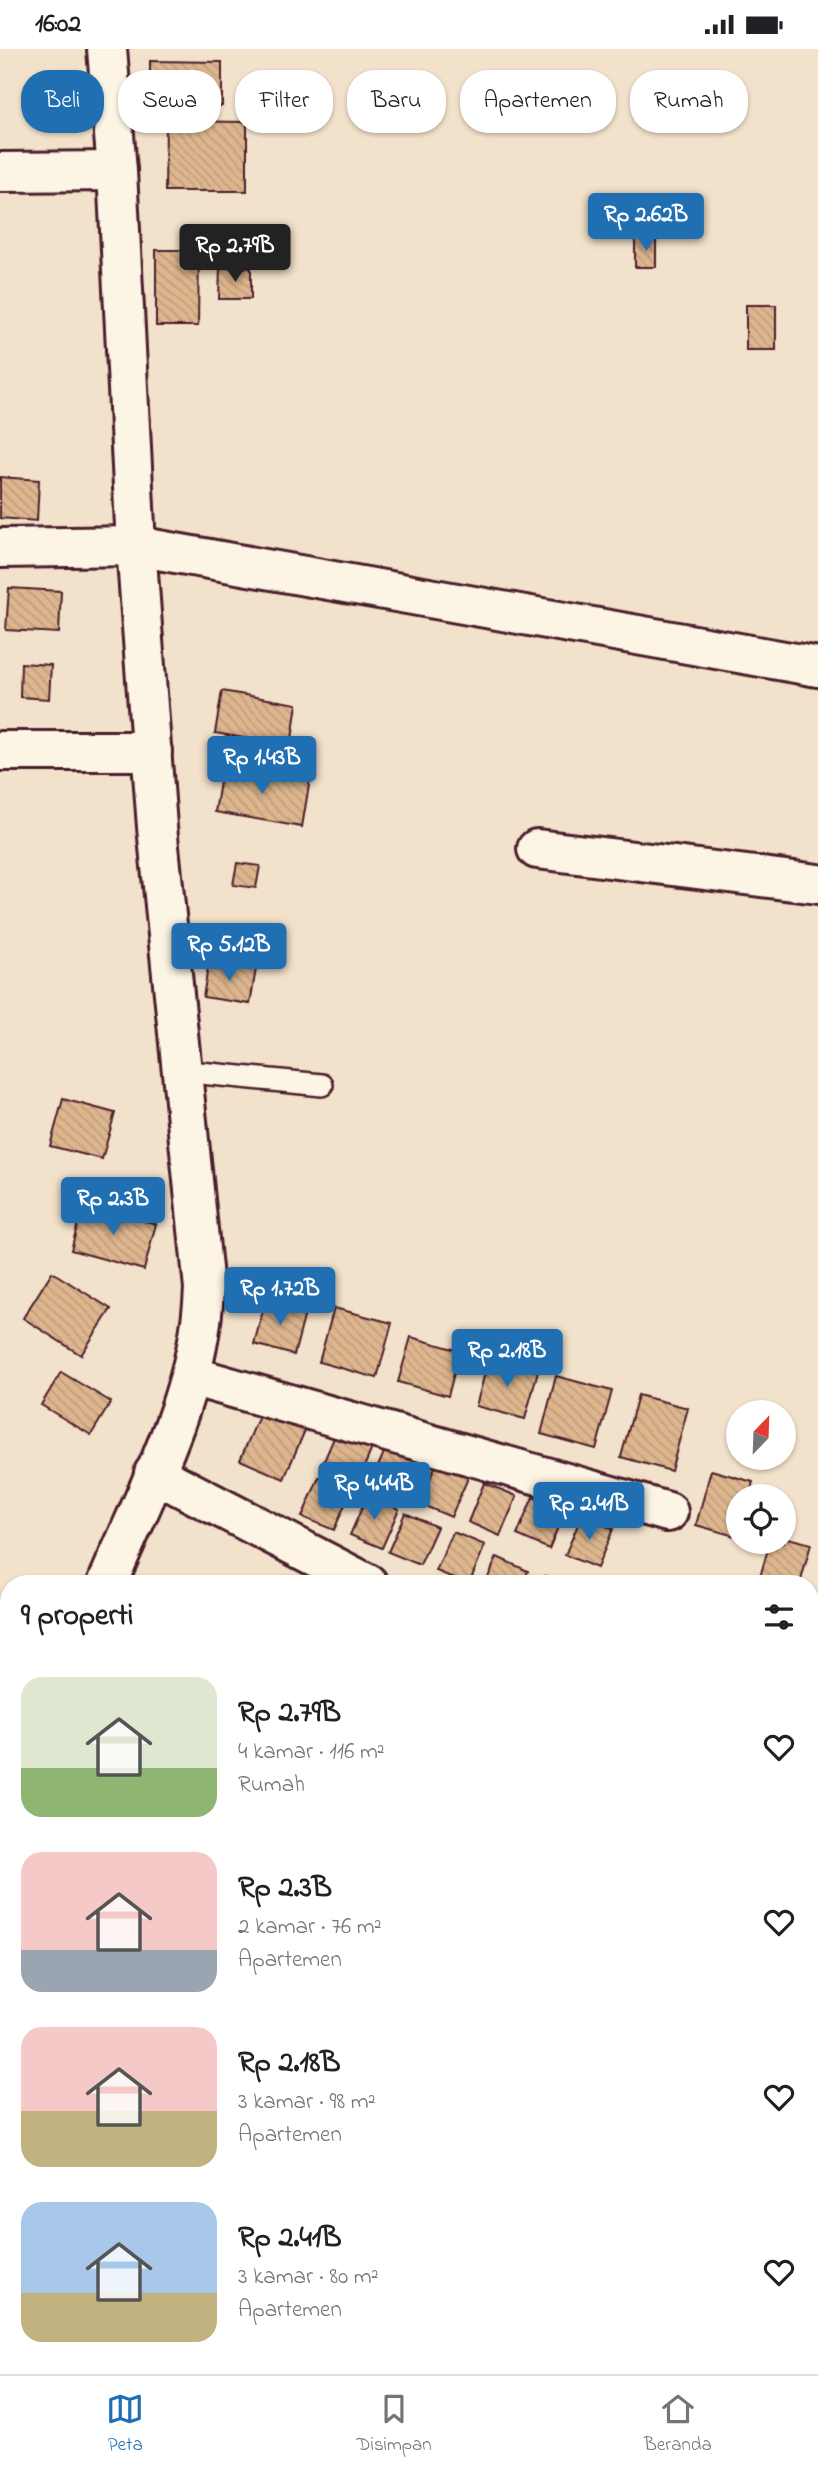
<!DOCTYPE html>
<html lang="id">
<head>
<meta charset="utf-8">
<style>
	body { margin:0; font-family:"Indie Flower",sans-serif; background:#f2f2f2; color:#202124; height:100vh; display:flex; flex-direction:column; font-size:26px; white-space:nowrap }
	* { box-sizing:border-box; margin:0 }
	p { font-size:23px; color:#757577 }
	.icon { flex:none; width:38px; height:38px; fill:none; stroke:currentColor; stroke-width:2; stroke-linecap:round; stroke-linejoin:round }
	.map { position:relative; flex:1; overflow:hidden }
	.sheet { position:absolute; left:0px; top:1526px; width:819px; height:800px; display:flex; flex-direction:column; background:#fff; border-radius:28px 28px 0 0; box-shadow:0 2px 5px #0004 }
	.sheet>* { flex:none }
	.hud { position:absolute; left:21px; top:21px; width:777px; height:63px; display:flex; gap:14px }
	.needle { width:46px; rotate:23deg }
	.controls { position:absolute; left:726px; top:1351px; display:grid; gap:14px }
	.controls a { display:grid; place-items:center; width:70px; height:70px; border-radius:50%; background:#fff; box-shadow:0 2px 5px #0004; font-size:35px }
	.price { position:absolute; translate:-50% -60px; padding:0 16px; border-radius:7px; background:#1f6fb2; color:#fff; font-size:23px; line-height:46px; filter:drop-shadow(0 2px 4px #0008) }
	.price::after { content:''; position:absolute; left:50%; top:42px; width:21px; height:16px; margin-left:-10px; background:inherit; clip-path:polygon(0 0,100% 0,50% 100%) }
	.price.on { background:#222; color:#fff }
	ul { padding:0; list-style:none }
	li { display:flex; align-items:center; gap:21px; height:175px; padding:0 21px }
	li span { display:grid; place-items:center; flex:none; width:196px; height:140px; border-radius:21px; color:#555 }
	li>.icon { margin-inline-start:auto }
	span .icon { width:84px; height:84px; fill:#fffc; stroke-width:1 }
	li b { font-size:30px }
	h2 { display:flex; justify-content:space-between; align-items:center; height:84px; padding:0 21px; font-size:30px }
	.pill { padding:0 24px; border-radius:28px; background:#fff; box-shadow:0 2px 5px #0004; font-size:24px; line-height:63px }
	.pill.on { background:#1f6fb2; color:#fff }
	.status { display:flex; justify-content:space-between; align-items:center; height:49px; padding:0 35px; background:#fff; direction:ltr }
	.status svg { height:19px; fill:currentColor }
	.menu { display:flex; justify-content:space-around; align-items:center; height:98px; border-top:2px solid #e0e0e0; background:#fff; font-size:19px; color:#757577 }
	.menu a { display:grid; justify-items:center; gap:4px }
	.menu .on { color:#1f6fb2 }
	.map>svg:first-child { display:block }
	.building { fill:url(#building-back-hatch); stroke:#4a1f2b; stroke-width:2 }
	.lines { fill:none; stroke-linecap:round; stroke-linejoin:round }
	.service-casing { stroke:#4a1f2b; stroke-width:26 }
	.minor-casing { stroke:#4a1f2b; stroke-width:44 }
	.service { stroke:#fcf5e5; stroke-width:21 }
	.minor { stroke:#fcf5e5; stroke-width:38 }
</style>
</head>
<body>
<div class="status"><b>16:02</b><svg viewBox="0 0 49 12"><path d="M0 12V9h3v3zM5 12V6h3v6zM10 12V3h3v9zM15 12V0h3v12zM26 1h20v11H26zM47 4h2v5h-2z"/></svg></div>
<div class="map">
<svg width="818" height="2325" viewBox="0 0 818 2325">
	<defs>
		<pattern id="building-back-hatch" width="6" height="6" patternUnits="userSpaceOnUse" patternTransform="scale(1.75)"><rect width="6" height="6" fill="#ddb68e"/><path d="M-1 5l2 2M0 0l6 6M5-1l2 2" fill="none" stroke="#bf9c7b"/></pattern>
	</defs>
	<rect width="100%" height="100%" fill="#f3e2cb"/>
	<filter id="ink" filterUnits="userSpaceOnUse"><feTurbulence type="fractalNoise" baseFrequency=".0143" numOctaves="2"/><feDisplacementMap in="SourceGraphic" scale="14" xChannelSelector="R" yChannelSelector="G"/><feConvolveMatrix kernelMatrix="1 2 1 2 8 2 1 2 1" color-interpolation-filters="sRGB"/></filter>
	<g filter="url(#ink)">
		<g class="building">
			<path d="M150 12 222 13V57L150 56Z"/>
			<path d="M166 72 247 73V142H165Z"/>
			<rect x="635" y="190" width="21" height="28"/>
			<path d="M156 201H199L198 277H156Z"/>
			<path d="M220 219H251V250H219Z"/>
			<rect x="746" y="256" width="30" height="45"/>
			<path d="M0 428 39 431 37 472 0 469Z"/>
			<path d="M9 539 61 542 59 584 6 581Z"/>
			<path d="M21 614 51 616 49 650 20 648Z"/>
			<path d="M222 642 297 655 291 697 215 684Z"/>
			<path d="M223 715 310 730 302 778 215 763Z"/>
			<path d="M237 814 260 817 256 839 233 836Z"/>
			<path d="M209 912 256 920 250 955 203 948Z"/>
			<path d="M63 1050 115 1064 102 1110 50 1097Z"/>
			<path d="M83 1154 156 1175 144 1221 71 1201Z"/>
			<path d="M52 1223 111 1260 81 1306 23 1269Z"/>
			<path d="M266 1250 306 1261 294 1306 254 1295Z"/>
			<path d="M334 1259 392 1274 377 1329 319 1313Z"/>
			<path d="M411 1288 460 1302 448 1347 398 1333Z"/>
			<path d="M489 1309 538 1322 525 1370 476 1357Z"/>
			<path d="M61 1323 111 1353 91 1386 41 1356Z"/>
			<path d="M556 1327 612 1342 596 1400 541 1385Z"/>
			<path d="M638 1346 688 1359 671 1422 621 1408Z"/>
			<path d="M262 1360 306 1379 284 1430 240 1411Z"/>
			<path d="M336 1384 372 1399 360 1428 324 1412Z"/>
			<path d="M386 1399 418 1413 401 1452 369 1438Z"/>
			<path d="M436 1415 468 1429 451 1468 420 1455Z"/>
			<path d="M711 1421 753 1433 749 1447H738V1488L696 1476Z"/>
			<path d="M319 1428 351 1442 334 1481 302 1468Z"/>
			<path d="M484 1434 517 1447 500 1487 468 1473Z"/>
			<path d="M367 1447 399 1460 382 1499 350 1486Z"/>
			<path d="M533 1448 565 1461 549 1500 517 1486Z"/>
			<path d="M405 1464 437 1478 420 1516 388 1503Z"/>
			<path d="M582 1466 613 1480 597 1519 565 1506Z"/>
			<path d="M453 1483 485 1496 469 1535 436 1522Z"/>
			<path d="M784 1488 811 1495 800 1535H758L770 1493H784Z"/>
			<path d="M497 1508 528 1522 523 1535H485Z"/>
			<path d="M545 1527 563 1535H542Z"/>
			<path d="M0 1574 9 1579V1632L0 1627Z"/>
			<path d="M0 1657 9 1662V1675L0 1691Z"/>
			<path d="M0 2302 9 2308V2317H24L36 2325H0Z"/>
			<path d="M88 2317H122L117 2325H84Z"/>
			<path d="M229 2317H286L282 2325H231L226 2323Z"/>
		</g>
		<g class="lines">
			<defs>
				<path id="service" d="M180 1022 322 1036"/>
				<g id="minor">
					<path d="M0 123 117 122"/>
					<path d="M0 499 136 497 818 618"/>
					<path d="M0 702H152"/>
					<path d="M537 800 818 835"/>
					<path d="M191 1327 668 1463"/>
					<path d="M154 1424 368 1535"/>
					<path d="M107 1535C147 1440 200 1344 204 1239L157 778 136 497 117 122 107 0"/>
					<path d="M810 1755 818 1759"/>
					<path d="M0 1780 9 1760"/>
				</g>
			</defs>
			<use href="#service" class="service-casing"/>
			<use href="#minor" class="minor-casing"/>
			<use href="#service" class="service"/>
			<use href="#minor" class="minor"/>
		</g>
	</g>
</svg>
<div class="controls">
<a><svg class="needle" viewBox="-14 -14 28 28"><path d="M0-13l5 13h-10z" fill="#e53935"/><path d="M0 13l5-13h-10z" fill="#757577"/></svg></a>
<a><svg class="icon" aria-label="locate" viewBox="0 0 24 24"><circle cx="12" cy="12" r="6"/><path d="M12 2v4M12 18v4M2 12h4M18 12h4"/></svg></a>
</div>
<b class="price" style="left:646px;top:204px">Rp 2.62B</b>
<b class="price on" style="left:235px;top:235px">Rp 2.79B</b>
<b class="price" style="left:262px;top:747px">Rp 1.43B</b>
<b class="price" style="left:229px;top:934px">Rp 5.12B</b>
<b class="price" style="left:113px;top:1188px">Rp 2.3B</b>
<b class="price" style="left:280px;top:1278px">Rp 1.72B</b>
<b class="price" style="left:507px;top:1340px">Rp 2.18B</b>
<b class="price" style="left:374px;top:1473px">Rp 4.44B</b>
<b class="price" style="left:589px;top:1493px">Rp 2.41B</b>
<div class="hud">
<a class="pill on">Beli</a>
<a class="pill">Sewa</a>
<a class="pill">Filter</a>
<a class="pill">Baru</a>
<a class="pill">Apartemen</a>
<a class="pill">Rumah</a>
</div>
<section class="sheet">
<h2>9 properti<svg class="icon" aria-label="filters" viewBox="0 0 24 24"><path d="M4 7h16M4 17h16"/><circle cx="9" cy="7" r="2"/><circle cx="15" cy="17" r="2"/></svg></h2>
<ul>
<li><span style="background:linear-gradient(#dfe7d0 65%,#8fb573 0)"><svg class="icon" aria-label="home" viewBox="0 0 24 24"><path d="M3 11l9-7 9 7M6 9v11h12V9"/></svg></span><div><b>Rp 2.79B</b><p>4 kamar · 116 m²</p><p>Rumah</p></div><svg class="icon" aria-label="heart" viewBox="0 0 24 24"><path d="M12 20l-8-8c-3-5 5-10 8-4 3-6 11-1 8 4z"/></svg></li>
<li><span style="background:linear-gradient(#f6c9c9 70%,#9aa5b1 0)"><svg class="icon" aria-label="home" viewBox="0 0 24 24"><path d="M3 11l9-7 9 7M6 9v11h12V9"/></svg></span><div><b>Rp 2.3B</b><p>2 kamar · 76 m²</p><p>Apartemen</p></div><svg class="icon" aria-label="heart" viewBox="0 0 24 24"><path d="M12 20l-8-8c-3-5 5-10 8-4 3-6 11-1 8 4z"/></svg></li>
<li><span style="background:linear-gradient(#f6c9c9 60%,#c2b280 0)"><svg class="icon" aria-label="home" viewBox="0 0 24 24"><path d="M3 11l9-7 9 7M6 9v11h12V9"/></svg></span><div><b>Rp 2.18B</b><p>3 kamar · 98 m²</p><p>Apartemen</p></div><svg class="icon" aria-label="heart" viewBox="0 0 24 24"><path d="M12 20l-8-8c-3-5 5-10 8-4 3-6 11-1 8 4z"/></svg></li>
<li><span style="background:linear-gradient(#a9c7e8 65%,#c2b280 0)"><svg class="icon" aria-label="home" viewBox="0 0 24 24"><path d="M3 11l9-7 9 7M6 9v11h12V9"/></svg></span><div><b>Rp 2.41B</b><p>3 kamar · 80 m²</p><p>Apartemen</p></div><svg class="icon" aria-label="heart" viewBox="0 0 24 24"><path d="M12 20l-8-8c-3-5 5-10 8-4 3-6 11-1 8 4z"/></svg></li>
</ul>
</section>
</div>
<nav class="menu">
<a class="on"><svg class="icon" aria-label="map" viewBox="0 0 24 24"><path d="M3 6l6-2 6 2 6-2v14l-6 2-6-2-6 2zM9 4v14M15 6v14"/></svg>Peta</a>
<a><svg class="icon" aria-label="saved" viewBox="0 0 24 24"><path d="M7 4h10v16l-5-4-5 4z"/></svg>Disimpan</a>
<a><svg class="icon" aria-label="home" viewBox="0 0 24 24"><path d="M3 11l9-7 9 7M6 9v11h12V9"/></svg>Beranda</a>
</nav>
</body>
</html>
